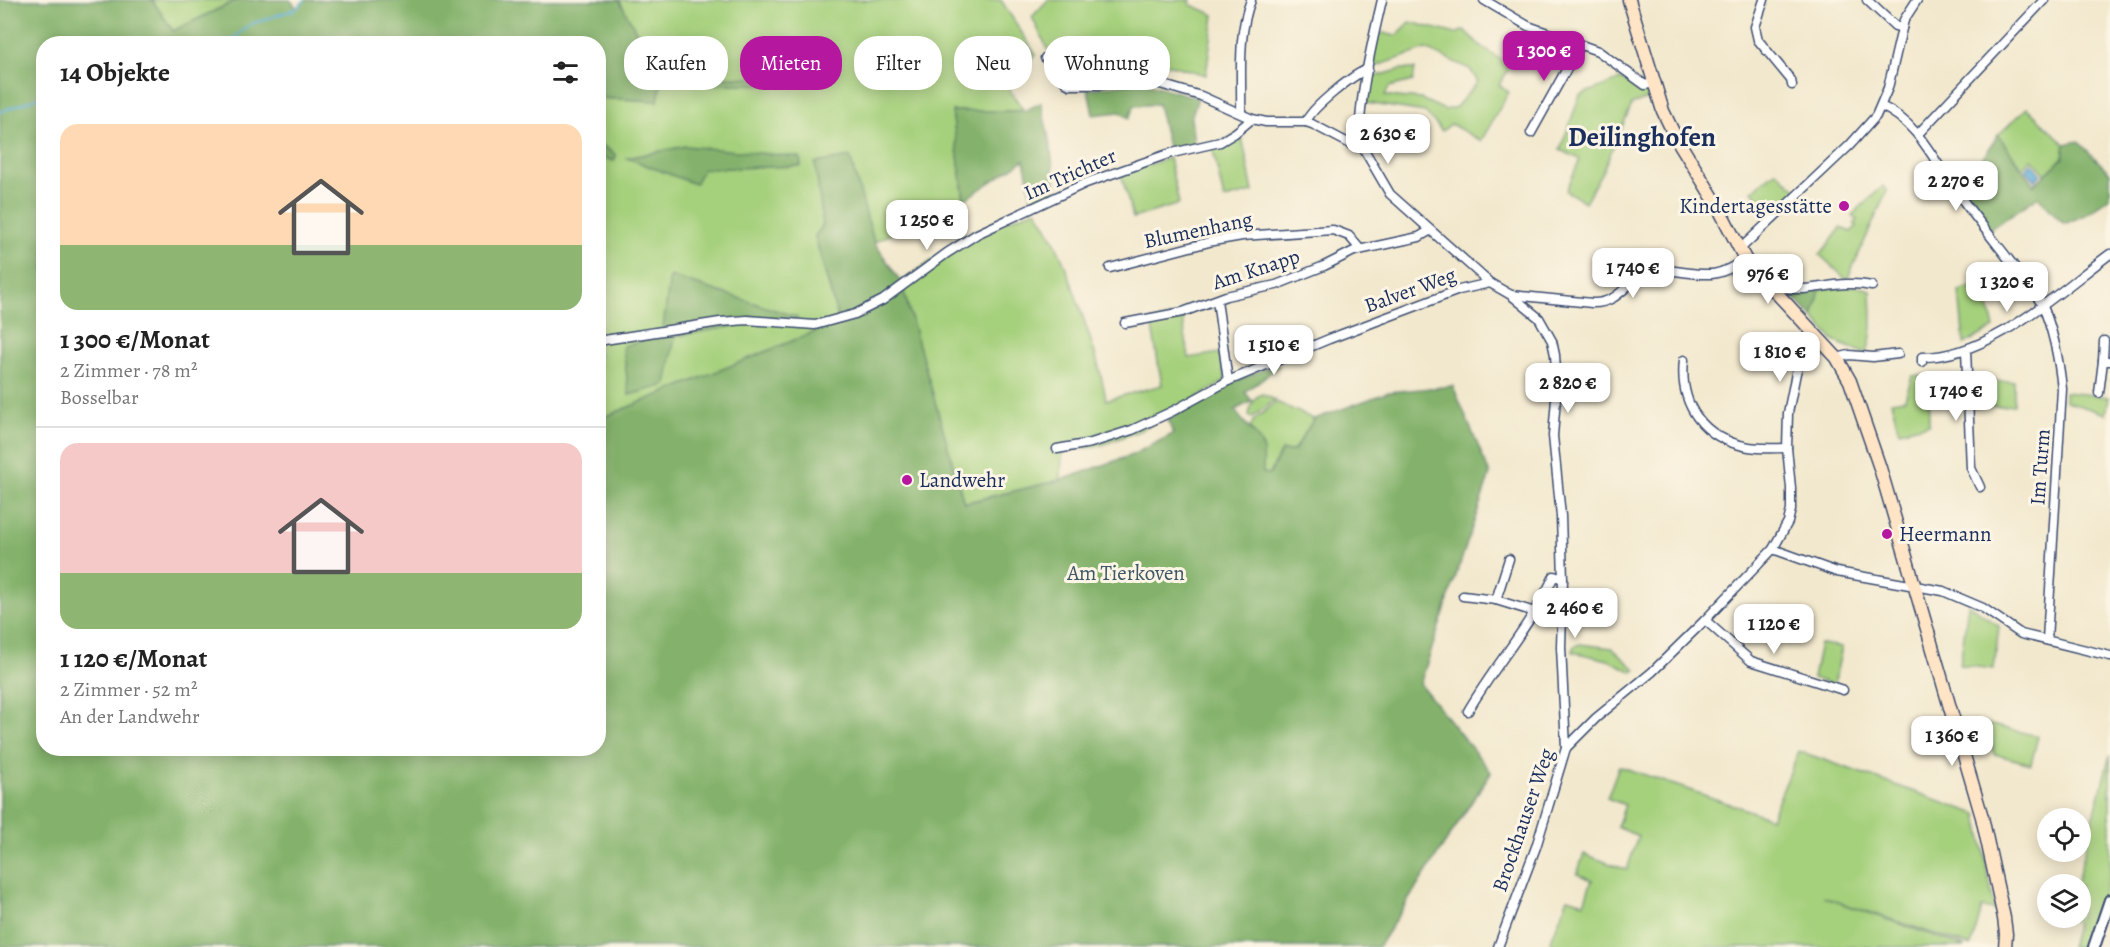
<!DOCTYPE html>
<html lang="de">
<head>
<meta charset="utf-8">
<style>
	body { margin:0; font-family:Alegreya,serif; background:#f6f6f6; color:#222; height:100vh; display:flex; flex-direction:column; font-size:22px; white-space:nowrap }
	* { box-sizing:border-box; margin:0 }
	p { font-size:20px; color:#767676 }
	.icon { flex:none; width:33px; height:33px; fill:none; stroke:currentColor; stroke-width:2; stroke-linecap:round; stroke-linejoin:round }
	.map { position:relative; flex:1; overflow:hidden }
	.drawer { position:absolute; left:36px; top:36px; width:570px; height:720px; display:flex; flex-direction:column; background:#fff; border-radius:24px; box-shadow:0 3px 15px #0003 }
	.drawer>* { flex:none }
	.hud { position:absolute; left:624px; top:36px; width:570px; height:54px; display:flex; gap:12px }
	.controls { position:absolute; left:2037px; top:808px; display:grid; gap:12px }
	.controls a { display:grid; place-items:center; width:54px; height:54px; border-radius:50%; background:#fff; box-shadow:0 3px 15px #0003; font-size:30px }
	.price { position:absolute; translate:-50% -51px; padding:0 14px; border-radius:12px; background:#fff; color:#222; font-size:20px; line-height:39px; filter:drop-shadow(0 2px 3px #0008) }
	.price::after { content:''; position:absolute; left:50%; top:36px; width:18px; height:14px; margin-left:-9px; background:inherit; clip-path:polygon(0 0,100% 0,50% 100%) }
	.price.selected { background:#b5179e; color:#fff }
	ul { padding:0; list-style:none }
	li { display:grid; align-content:center; gap:12px; height:318px; padding:0 24px }
	li+li { border-top:2px solid #e0e0e0 }
	li span { display:grid; place-items:center; height:186px; border-radius:18px; color:#555 }
	li>.icon { margin-inline-start:auto }
	span .icon { width:108px; height:108px; fill:#fffc; stroke-width:1 }
	li b { font-size:26px }
	h2 { display:flex; justify-content:space-between; align-items:center; height:72px; padding:0 24px; font-size:26px }
	.tag { padding:0 21px; border-radius:24px; background:#fff; box-shadow:0 3px 15px #0003; font-size:21px; line-height:54px }
	.tag.selected { background:#b5179e; color:#fff }
	.map>svg:first-child { display:block }
	.green { fill:#a5d07c; stroke:#60806d; stroke-width:1.5 }
	.forest { fill:#84b26c; stroke:#507065; stroke-width:1.5 }
	.water { fill:#60b0db; stroke:#3e709c; stroke-width:1.5 }
	.lines { fill:none; stroke-linecap:round; stroke-linejoin:round }
	.stream { stroke:#60b0db; stroke-width:2 }
	.minor-casing { stroke:#3b4b6f; stroke-width:11 }
	.tertiary-casing { stroke:#3b4b6f; stroke-width:14 }
	.secondary-casing { stroke:#3b4b6f; stroke-width:15 }
	.minor { stroke:#fff; stroke-width:8 }
	.tertiary { stroke:#fff; stroke-width:10 }
	.secondary { stroke:#ffe4c6; stroke-width:12 }
	.poi-dot { fill:#b5179e; stroke:#fcf5e5; stroke-width:2 }
	.labels { text-anchor:middle; dominant-baseline:central; stroke-width:6; stroke-linejoin:round; paint-order:stroke }
	.street-label { font-size:21px; fill:#1b2f5e; stroke:#fcf5e5 }
	.poi-label { font-size:21px; fill:#1b2f5e; stroke:#fcf5e5; text-anchor:start }
	.park-label { font-size:21px; fill:#3e5766; stroke:#fcf5e5 }
	.district-label { font-size:27px; font-weight:bold; fill:#1b2f5e; stroke:#fcf5e5 }
</style>
</head>
<body>
<div class="map">
<svg width="2110" height="947" viewBox="0 0 2110 947">
	<rect width="100%" height="100%" fill="#fcf5e5"/>
	<filter id="ink" filterUnits="userSpaceOnUse"><feTurbulence type="fractalNoise" baseFrequency=".0167" numOctaves="2"/><feDisplacementMap in="SourceGraphic" scale="12" xChannelSelector="R" yChannelSelector="G"/><feConvolveMatrix kernelMatrix="1 2 1 2 8 2 1 2 1" color-interpolation-filters="sRGB"/></filter>
	<filter id="wash" filterUnits="userSpaceOnUse"><feTurbulence type="fractalNoise" baseFrequency=".008" numOctaves="4" result="noise"/><feDisplacementMap in="SourceGraphic" scale="24" xChannelSelector="R" yChannelSelector="G"/><feGaussianBlur stdDeviation="1.35" result="paint"/><feColorMatrix in="noise" values="0 0 0 0 0 0 0 0 0 0 0 0 0 0 0 0 0 1.4 0 .05"/><feComposite in="paint" operator="in"/></filter>
	<g filter="url(#wash)">
		<rect width="100%" height="100%" fill="#f2e8cd"/>
		<g class="green">
			<path d="M152 0H237L173 31Z"/>
			<path d="M619 0H1001L1036 55 1005 83 1024 111H952L964 200 874 242 850 158 823 225 815 237 839 322 599 419V156L614 160 616 155 599 143V98L658 101 661 83 793 85 792 79 660 75Z"/>
			<path d="M1048 0H1191L1189 4 1214 15 1206 75 1128 53 1096 56 1072 53 1052 58 1032 17Z"/>
			<path d="M1410 22 1456 34 1464 30 1483 48 1510 66 1499 85 1509 92 1481 141 1451 124 1442 131 1425 112 1367 103 1370 78 1402 69H1415L1413 81 1389 87 1385 96 1421 99 1445 110 1456 107 1478 82 1470 69 1426 49 1371 68 1378 32 1396 36Z"/>
			<path d="M1621 79 1638 88 1646 89 1649 99 1632 104 1603 170 1585 202 1566 191 1580 159 1560 150 1580 95Z"/>
			<path d="M2027 108 2065 144 2063 157 2046 175 2032 159 2022 168 1998 135Z"/>
			<path d="M1241 132 1253 192 1224 199 1212 146Z"/>
			<path d="M1169 158 1179 204 1133 218 1121 174Z"/>
			<path d="M1776 171 1797 190 1774 213 1752 191Z"/>
			<path d="M1883 186 1887 191 1847 280 1820 255 1841 228 1851 232 1857 226 1854 223 1857 220 1852 215Z"/>
			<path d="M1036 210C1058 241 1069 275 1081 311 1091 341 1101 369 1106 400L1162 385 1151 321 1182 315 1189 358 1219 353 1226 381 1141 430 1099 446 1062 452 1061 480 963 503 901 282 973 232Z"/>
			<path d="M1984 283 1994 328 1964 344 1959 291Z"/>
			<path d="M1856 286 1871 290C1871 310 1875 335 1866 354L1834 341 1813 317 1820 289Z"/>
			<path d="M1912 376H1928L1929 424 1899 431 1891 401 1905 399Z"/>
			<path d="M2014 381V405L1970 408V383Z"/>
			<path d="M2065 392 2109 397 2106 414 2065 401Z"/>
			<path d="M1262 394 1275 400 1251 418 1249 416C1250 408 1253 397 1262 394Z"/>
			<path d="M1276 402 1314 419 1293 451H1281L1269 475 1262 473 1263 448 1250 427 1254 420Z"/>
			<path d="M1968 604 1999 626 1994 669 1960 665Z"/>
			<path d="M1580 644 1612 648 1636 670 1633 672 1608 660 1573 652 1574 646Z"/>
			<path d="M1820 644 1842 647 1834 685 1813 678Z"/>
			<path d="M1987 724 2038 736 2031 764 1994 754Z"/>
			<path d="M1799 751 1977 814 1995 910 1982 908 1971 946 1823 897 1966 947H1562L1550 943 1568 898 1584 903 1592 880 1577 874 1584 854 1627 870 1638 836 1617 827 1625 805 1607 798 1619 766 1771 818Z"/>
			<path d="M2110 755V874L2087 947H2070L2077 922 2062 918H2080V885H2076Z"/>
		</g>
		<g class="forest">
			<path d="M0 0H152L173 31 237 0H290L297 8 305 0H619L660 75 792 79 793 85 661 83 658 101 599 98 598 44H44V748H598L599 419 839 322 815 236 823 225 815 163 850 157 874 242 901 282 964 503 1061 480 1132 455 1173 434 1168 420 1231 383 1276 364 1279 366 1245 392 1252 401 1235 410C1242 423 1259 434 1263 449 1264 456 1263 466 1263 473L1270 474 1281 451H1294L1314 419 1389 392 1453 386 1490 474 1420 684 1491 772 1378 947H0Z"/>
			<path d="M1142 82 1198 98 1191 118 1194 144 1169 151 1158 104 1134 106 1129 118 1120 112 1093 115 1088 89Z"/>
			<path d="M1041 103 1050 143 1056 192 1033 205 1024 160 964 200 952 111H1024Z"/>
			<path d="M1998 135 2034 185 2063 158 2065 144 2078 141 2110 173V197L2085 215 2064 224 2038 197 1990 229 1960 187 1975 170Z"/>
			<path d="M598 143 616 155 614 161 599 156Z"/>
			<path d="M685 146 800 157 801 166 703 169 695 184 627 158Z"/>
			<path d="M670 276 797 317 796 322 778 319 675 336 666 385 629 395 623 346 662 335Z"/>
			<path d="M1820 289 1813 317 1792 296 1795 293Z"/>
		</g>
		<path class="water" d="M2032 163 2041 174 2035 181 2025 169Z"/>
		<g class="lines">
			<g class="stream">
				<path d="M227 44 251 24 296 9 305 0"/>
				<path d="M0 112 44 95"/>
			</g>
		</g>
	</g>
	<g filter="url(#ink)">
		<g class="lines">
			<defs>
				<g id="minor">
					<path d="M1484 0 1528 26 1598 51 1645 85 1653 83"/>
					<path d="M1764 0 1755 27 1758 40 1791 80 1792 85"/>
					<path d="M1867 0 1895 26 1902 28"/>
					<path d="M1045 58 1066 83 1070 85H1101L1143 79 1201 96 1252 119 1266 122H1306L1312 124 1356 147 1362 146 1390 194 1490 283 1511 295 1592 303C1621 304 1627 278 1651 271 1659 268 1667 270 1675 271 1707 275 1717 279 1745 259"/>
					<path d="M1881 106C1917 122 1932 157 1953 187 1982 227 2014 264 2042 304 2054 332 2059 359 2062 389L2047 640"/>
					<path d="M1241 112C1242 74 1237 36 1251 0"/>
					<path d="M1306 122C1311 108 1354 74 1368 69"/>
					<path d="M1531 133 1580 45"/>
					<path d="M1918 134 2044 0"/>
					<path d="M1362 146C1353 119 1375 30 1382 0"/>
					<path d="M1739 250 1850 145 1876 116 1888 88 1904 20 1917 0"/>
					<path d="M1110 268 1213 241 1242 236 1333 230 1349 236 1360 249"/>
					<path d="M1777 294 1783 288C1814 293 1838 279 1872 286"/>
					<path d="M1511 295 1539 318 1552 341 1555 355 1557 386 1553 436 1561 516 1563 579 1561 647 1566 748"/>
					<path d="M1217 300 1228 381"/>
					<path d="M1125 323 1183 312 1226 296 1276 285 1324 266 1354 251 1419 237 1429 231"/>
					<path d="M598 341 720 322 747 320 815 325 855 314 883 300 947 253 977 234 1086 183 1168 154 1220 142 1235 133 1252 119"/>
					<path d="M1966 350 1971 468 1980 487"/>
					<path d="M1837 358 1849 355 1873 357 1898 354"/>
					<path d="M1684 360C1679 405 1703 439 1749 447 1761 449 1774 448 1787 448"/>
					<path d="M2103 361 2104 341"/>
					<path d="M1922 362V357C1991 357 2057 293 2110 254"/>
					<path d="M2099 393 2103 361H2110"/>
					<path d="M1057 449 1091 443 1132 430 1173 411 1228 381 1329 339 1459 290 1490 283"/>
					<path d="M1773 549 1837 572 1943 591 1983 608 2021 634 2110 656"/>
					<path d="M1509 559 1496 600 1535 612"/>
					<path d="M1463 596 1496 600"/>
					<path d="M1705 620 1751 661 1843 690"/>
					<path d="M1468 711C1495 665 1531 625 1554 576L1563 579"/>
					<path d="M1498 947 1536 847 1566 748 1596 718 1652 672 1705 620 1773 549 1788 522 1791 510V488L1787 448 1788 413 1796 373 1806 339 1813 332"/>
				</g>
				<path id="tertiary" d="M2094 947 2110 900"/>
				<path id="secondary" d="M1629 0 1663 111 1675 136 1715 201 1745 259 1837 358 1850 381 1880 468 1982 817 2004 918 2006 934 2005 947"/>
			</defs>
			<use href="#minor" class="minor-casing"/>
			<use href="#tertiary" class="tertiary-casing"/>
			<use href="#secondary" class="secondary-casing"/>
			<use href="#minor" class="minor"/>
			<use href="#tertiary" class="tertiary"/>
			<use href="#secondary" class="secondary"/>
		</g>
	</g>
	<g class="poi-dot">
		<circle cx="1844" cy="206" r="6"/>
		<circle cx="907" cy="480" r="6"/>
		<circle cx="1887" cy="534" r="6"/>
	</g>
	<g class="labels">
		<g class="street-label">
			<text transform="translate(1070 174) rotate(-24)">Im Trichter</text>
			<text transform="translate(1198 230) rotate(-12)">Blumenhang</text>
			<text transform="translate(1256 269) rotate(-18)">Am Knapp</text>
			<text transform="translate(1410 290) rotate(-20)">Balver Weg</text>
			<text transform="translate(2040 467) rotate(-86)">Im Turm</text>
			<text transform="translate(1523 820) rotate(-71)">Brockhauser Weg</text>
		</g>
		<g class="poi-label">
			<text x="1832" y="206" text-anchor="end">Kindertagesstätte</text>
			<text x="919" y="480">Landwehr</text>
			<text x="1899" y="534">Heermann</text>
		</g>
		<g class="park-label">
			<text x="1126" y="573">Am Tierkoven</text>
		</g>
		<g class="district-label">
			<text x="1642" y="137">Deilinghofen</text>
		</g>
	</g>
</svg>
<div class="controls">
<a><svg class="icon" aria-label="locate" viewBox="0 0 24 24"><circle cx="12" cy="12" r="6"/><path d="M12 2v4M12 18v4M2 12h4M18 12h4"/></svg></a>
<a><svg class="icon" aria-label="layers" viewBox="0 0 24 24"><path d="M12 4l9 5-9 5-9-5zM3 14l9 5 9-5"/></svg></a>
</div>
<b class="price selected" style="left:1544px;top:82px">1 300 €</b>
<b class="price" style="left:1388px;top:165px">2 630 €</b>
<b class="price" style="left:1956px;top:212px">2 270 €</b>
<b class="price" style="left:927px;top:251px">1 250 €</b>
<b class="price" style="left:1633px;top:299px">1 740 €</b>
<b class="price" style="left:1768px;top:305px">976 €</b>
<b class="price" style="left:2007px;top:313px">1 320 €</b>
<b class="price" style="left:1274px;top:376px">1 510 €</b>
<b class="price" style="left:1780px;top:383px">1 810 €</b>
<b class="price" style="left:1568px;top:414px">2 820 €</b>
<b class="price" style="left:1956px;top:422px">1 740 €</b>
<b class="price" style="left:1575px;top:639px">2 460 €</b>
<b class="price" style="left:1774px;top:655px">1 120 €</b>
<b class="price" style="left:1952px;top:767px">1 360 €</b>
<div class="hud">
<a class="tag">Kaufen</a>
<a class="tag selected">Mieten</a>
<a class="tag">Filter</a>
<a class="tag">Neu</a>
<a class="tag">Wohnung</a>
</div>
<section class="drawer">
<h2>14 Objekte<svg class="icon" aria-label="filters" viewBox="0 0 24 24"><path d="M4 7h16M4 17h16"/><circle cx="9" cy="7" r="2"/><circle cx="15" cy="17" r="2"/></svg></h2>
<ul>
<li><span style="background:linear-gradient(#ffd9b3 65%,#8fb573 0)"><svg class="icon" aria-label="home" viewBox="0 0 24 24"><path d="M3 11l9-7 9 7M6 9v11h12V9"/></svg></span><div><b>1 300 €/Monat</b><p>2 Zimmer · 78 m²</p><p>Bosselbar</p></div></li>
<li><span style="background:linear-gradient(#f6c9c9 70%,#8fb573 0)"><svg class="icon" aria-label="home" viewBox="0 0 24 24"><path d="M3 11l9-7 9 7M6 9v11h12V9"/></svg></span><div><b>1 120 €/Monat</b><p>2 Zimmer · 52 m²</p><p>An der Landwehr</p></div></li>
</ul>
</section>
</div>
</body>
</html>
